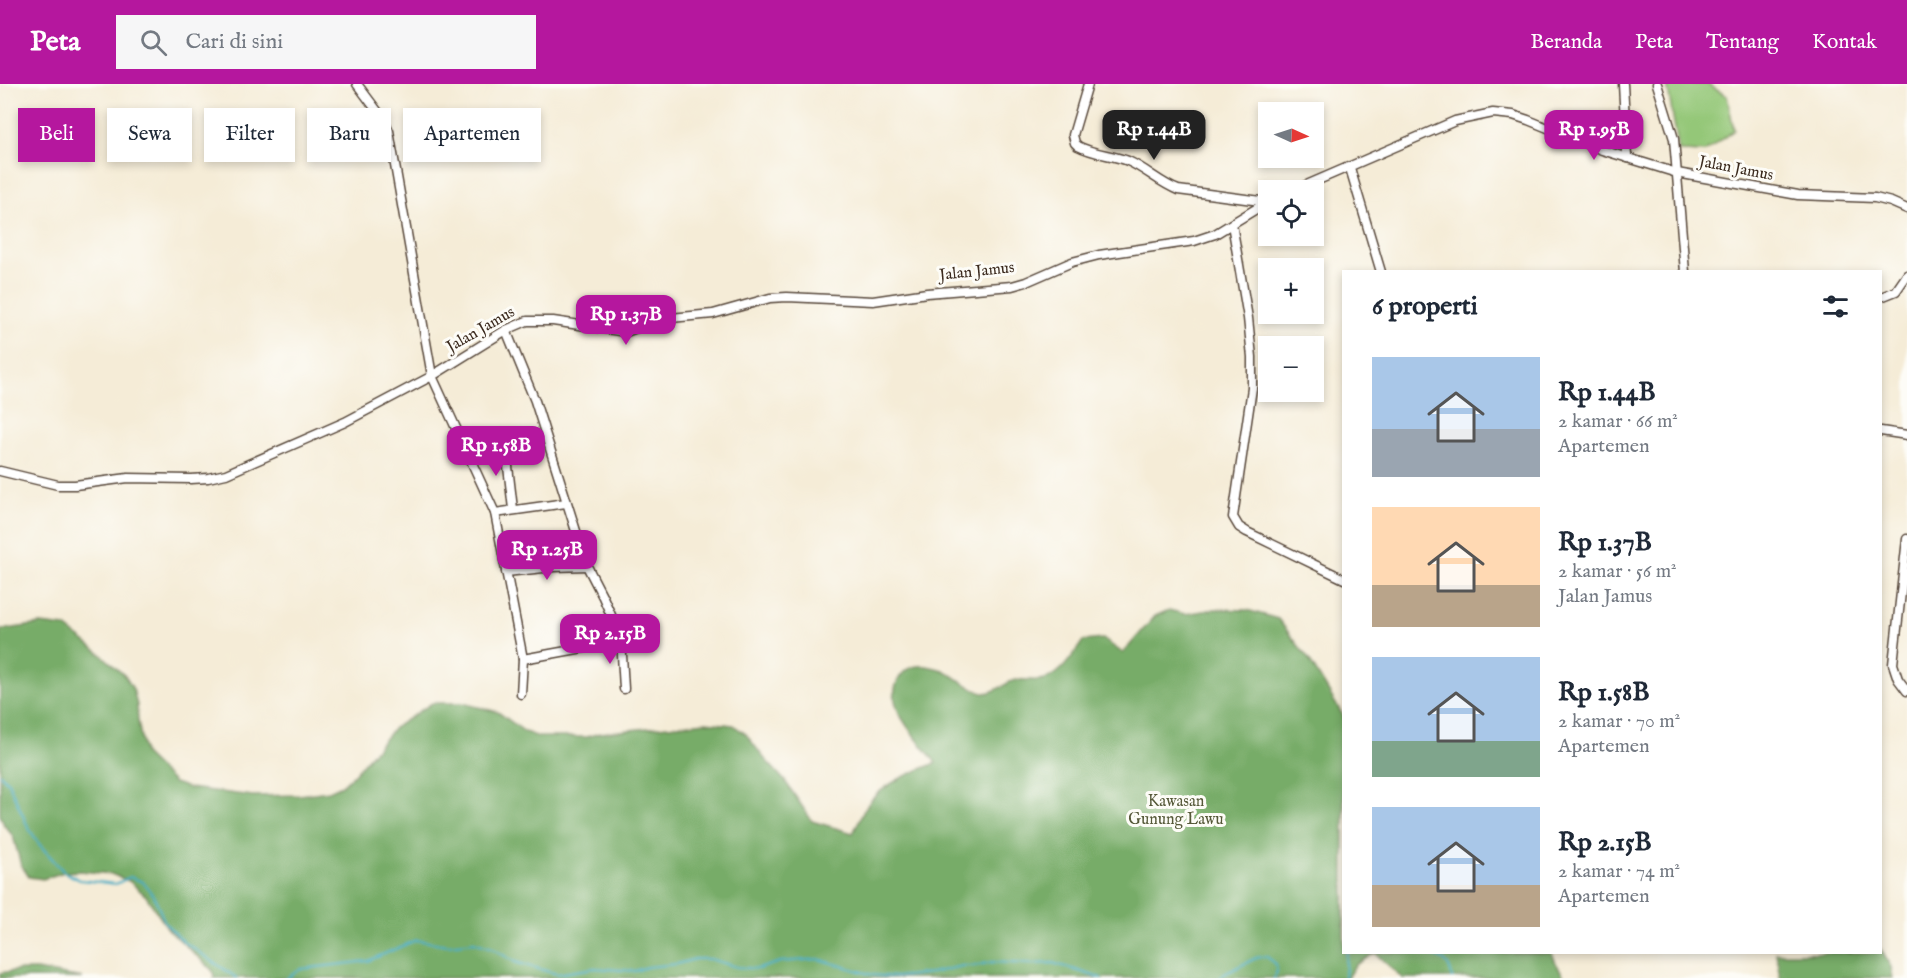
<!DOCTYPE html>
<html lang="id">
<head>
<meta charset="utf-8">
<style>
	body { margin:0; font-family:"IM FELL English",serif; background:#f6f6f7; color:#1f2937; height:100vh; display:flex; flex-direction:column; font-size:22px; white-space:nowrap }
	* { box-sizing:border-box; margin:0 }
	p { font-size:20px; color:#747a83 }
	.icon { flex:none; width:33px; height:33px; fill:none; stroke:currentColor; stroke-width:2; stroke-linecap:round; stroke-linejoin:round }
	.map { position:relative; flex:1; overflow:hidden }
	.details { position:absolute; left:1342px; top:186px; width:540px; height:684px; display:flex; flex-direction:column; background:#fff; border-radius:0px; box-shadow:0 3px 9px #0003 }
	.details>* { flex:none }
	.guide { position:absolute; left:18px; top:24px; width:570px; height:54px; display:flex; gap:12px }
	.needle { width:39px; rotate:93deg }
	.tools { position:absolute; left:1258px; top:18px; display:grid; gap:12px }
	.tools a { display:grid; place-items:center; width:66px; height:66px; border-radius:0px; background:#fff; box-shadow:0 3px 9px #0003; font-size:30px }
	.price { position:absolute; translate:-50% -51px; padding:0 14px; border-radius:12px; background:#b5179e; color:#fff; font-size:20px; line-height:39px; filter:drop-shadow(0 2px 3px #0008) }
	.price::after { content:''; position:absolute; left:50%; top:36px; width:18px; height:14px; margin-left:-9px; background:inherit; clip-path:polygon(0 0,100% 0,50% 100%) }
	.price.selected { background:#222; color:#fff }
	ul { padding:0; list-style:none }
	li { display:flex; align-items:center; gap:18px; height:150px; padding:0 30px }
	li span { display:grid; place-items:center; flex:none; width:168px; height:120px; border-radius:0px; color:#555 }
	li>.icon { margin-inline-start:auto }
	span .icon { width:72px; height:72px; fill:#fffc; stroke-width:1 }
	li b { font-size:26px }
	h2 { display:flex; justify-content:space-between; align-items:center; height:72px; padding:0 30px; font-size:26px }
	.tag { padding:0 21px; border-radius:0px; background:#fff; box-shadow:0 3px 9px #0003; font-size:21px; line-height:54px }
	.tag.selected { background:#b5179e; color:#fff }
	header { display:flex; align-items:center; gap:36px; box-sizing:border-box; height:84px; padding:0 30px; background:#b5179e; color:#fff }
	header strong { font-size:28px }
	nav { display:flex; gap:33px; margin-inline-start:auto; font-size:21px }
	.search { width:420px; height:54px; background:#f6f6f7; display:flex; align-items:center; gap:15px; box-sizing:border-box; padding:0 21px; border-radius:0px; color:#747a83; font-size:22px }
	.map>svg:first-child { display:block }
	.green { fill:#94c778; stroke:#68784b; stroke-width:1.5 }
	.forest { fill:#77ac68; stroke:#596b43; stroke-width:1.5 }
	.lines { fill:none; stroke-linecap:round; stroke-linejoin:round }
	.stream { stroke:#47aec6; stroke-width:2 }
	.street-casing { stroke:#57473a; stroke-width:11 }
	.street { stroke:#fff; stroke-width:8 }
	.labels { text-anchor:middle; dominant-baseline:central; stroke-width:6; stroke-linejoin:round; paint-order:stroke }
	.street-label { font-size:16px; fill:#3b2a1e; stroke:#fdfcf7 }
	.park-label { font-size:16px; fill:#565939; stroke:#fdfcf7 }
</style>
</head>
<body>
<header>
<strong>Peta</strong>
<div class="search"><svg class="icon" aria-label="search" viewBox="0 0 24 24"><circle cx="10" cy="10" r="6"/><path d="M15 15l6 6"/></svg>Cari di sini</div>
<nav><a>Beranda</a><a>Peta</a><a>Tentang</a><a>Kontak</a></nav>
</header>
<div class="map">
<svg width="1907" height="894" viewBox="0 0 1907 894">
	<rect width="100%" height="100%" fill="#fdfcf7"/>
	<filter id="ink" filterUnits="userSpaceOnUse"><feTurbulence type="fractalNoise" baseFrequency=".0167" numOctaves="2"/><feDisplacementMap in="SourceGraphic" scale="12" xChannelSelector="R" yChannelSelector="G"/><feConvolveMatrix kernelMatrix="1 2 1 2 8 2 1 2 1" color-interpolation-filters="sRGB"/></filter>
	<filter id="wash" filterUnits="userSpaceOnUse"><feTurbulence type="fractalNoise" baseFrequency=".008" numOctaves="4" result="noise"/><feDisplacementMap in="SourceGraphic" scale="24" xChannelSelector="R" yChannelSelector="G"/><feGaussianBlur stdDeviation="1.35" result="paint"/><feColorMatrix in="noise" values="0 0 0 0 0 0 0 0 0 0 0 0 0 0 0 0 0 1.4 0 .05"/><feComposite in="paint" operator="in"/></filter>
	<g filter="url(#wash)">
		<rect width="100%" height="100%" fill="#f5ecd7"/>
		<path class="green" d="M1667 0H1707L1727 12 1734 46 1705 68 1679 67Z"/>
		<g class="forest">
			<path d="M1215 525 1247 526 1278 535 1308 574 1344 633V868L1552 869 1556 879 1565 894H1402L1375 869 1355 881 1347 894H213L214 892 212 886 168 845 146 812 129 797 111 790 80 787 64 788 43 795 29 793 21 781 13 752 4 741 0 730V546L41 540 65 543 101 570 125 592 133 605 137 621 138 637 144 670 174 699 189 704 253 712 299 711 329 707 342 701 354 690 394 644 432 619H462L498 628 525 648 539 653H586L600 649 706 638 733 641 746 650 764 674 785 697 812 737 853 749C858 740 862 728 868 720 885 698 911 689 936 679 919 655 875 618 904 588 914 578 930 582 943 586 954 591 974 608 983 609 993 610 1003 601 1012 597 1021 594 1031 597 1040 596 1060 594 1072 572 1083 557L1103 555 1123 569 1155 532 1169 526 1185 530Z"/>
			<path d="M1881 866 1891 883 1893 894H1780L1776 869 1881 868Z"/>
			<path d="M21 886H36L83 894H0V889Z"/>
		</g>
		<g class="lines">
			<g class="stream">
				<path d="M0 690 8 698 28 743 39 760 64 788 80 796 116 800 130 793 143 798 155 814 165 839 184 858 237 894"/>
				<path d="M1424 868C1440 874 1450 875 1452 894"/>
				<path d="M287 894 301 885 368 877 416 856 448 861 474 858 492 864 515 878 557 890 594 884 635 887 647 883 677 880 695 875H710L737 883 758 885 780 878 818 875 873 891 896 893 931 889 962 882H974L992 878 1031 880 1053 879 1101 894"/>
				<path d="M1220 894 1224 890 1256 874 1266 872 1276 880 1277 887 1274 894"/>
				<path d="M1345 894 1347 868"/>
			</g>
		</g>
	</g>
	<g filter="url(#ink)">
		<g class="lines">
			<defs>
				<g id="street">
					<path d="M357 0 384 36 389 47 432 292 495 429 523 575 521 610"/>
					<path d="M1088 0 1073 51 1075 59 1078 62C1093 70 1112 71 1128 77 1146 85 1160 99 1178 106L1268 118"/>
					<path d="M1623 0 1627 74"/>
					<path d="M1657 0 1674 55 1685 188"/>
					<path d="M1350 84 1381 188"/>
					<path d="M1295 106 1455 37 1493 29 1513 31 1528 36 1602 66 1677 89 1798 111 1875 114 1891 118 1907 125"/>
					<path d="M1232 140 1248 234 1252 273V304L1233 433 1239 443 1247 448 1344 495"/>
					<path d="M1881 213 1896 207 1907 191"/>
					<path d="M506 246 535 317 587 482 603 513 621 554 594 562 523 575"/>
					<path d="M1881 347 1907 351"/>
					<path d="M470 375 501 367 504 368 507 374 513 425"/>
					<path d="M0 387 58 401H75L128 394 191 395 208 394 226 390 345 338 432 292 506 246 527 237H553L626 248 660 235 713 230 770 214 787 213 873 217 927 209 1012 202 1026 198 1072 178 1099 171 1194 157 1215 150 1269 117"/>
					<path d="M495 429 566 419"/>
					<path d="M1907 455 1893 580 1898 595 1907 607"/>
					<path d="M506 488 553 483 587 482"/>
					<path d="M621 554 624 605"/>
				</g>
			</defs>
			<use href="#street" class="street-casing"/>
			<use href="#street" class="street"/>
		</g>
	</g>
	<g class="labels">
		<g class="street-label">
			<text transform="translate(1736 85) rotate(11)">Jalan Jamus</text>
			<text transform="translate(977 188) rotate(-6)">Jalan Jamus</text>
			<text transform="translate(481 246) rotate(-30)">Jalan Jamus</text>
		</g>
		<g class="park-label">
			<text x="1176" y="718">Kawasan<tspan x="1176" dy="18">Gunung Lawu</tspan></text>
		</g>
	</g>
</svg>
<div class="tools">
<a><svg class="needle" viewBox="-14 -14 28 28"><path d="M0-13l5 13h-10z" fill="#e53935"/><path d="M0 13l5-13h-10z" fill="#747a83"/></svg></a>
<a><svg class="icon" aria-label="locate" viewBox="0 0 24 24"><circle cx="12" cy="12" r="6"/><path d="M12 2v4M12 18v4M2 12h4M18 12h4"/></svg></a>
<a>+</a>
<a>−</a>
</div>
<b class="price selected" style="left:1154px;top:77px">Rp 1.44B</b>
<b class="price" style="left:1594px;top:77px">Rp 1.95B</b>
<b class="price" style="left:626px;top:262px">Rp 1.37B</b>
<b class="price" style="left:496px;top:393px">Rp 1.58B</b>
<b class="price" style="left:547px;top:497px">Rp 1.25B</b>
<b class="price" style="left:610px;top:581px">Rp 2.15B</b>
<div class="guide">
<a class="tag selected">Beli</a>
<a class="tag">Sewa</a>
<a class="tag">Filter</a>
<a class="tag">Baru</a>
<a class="tag">Apartemen</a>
</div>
<section class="details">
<h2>6 properti<svg class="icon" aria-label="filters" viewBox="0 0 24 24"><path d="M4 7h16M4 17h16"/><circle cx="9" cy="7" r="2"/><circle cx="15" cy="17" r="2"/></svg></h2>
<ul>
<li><span style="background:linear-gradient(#a9c7e8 60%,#9aa5b1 0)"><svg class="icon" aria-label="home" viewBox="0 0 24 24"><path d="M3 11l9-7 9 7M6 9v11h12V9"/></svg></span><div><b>Rp 1.44B</b><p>2 kamar · 66 m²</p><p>Apartemen</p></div></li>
<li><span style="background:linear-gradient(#ffd9b3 65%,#b9a48a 0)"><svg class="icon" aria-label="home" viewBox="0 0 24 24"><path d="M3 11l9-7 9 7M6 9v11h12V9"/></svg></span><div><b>Rp 1.37B</b><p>2 kamar · 56 m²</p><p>Jalan Jamus</p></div></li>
<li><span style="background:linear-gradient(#a9c7e8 70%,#7fa58c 0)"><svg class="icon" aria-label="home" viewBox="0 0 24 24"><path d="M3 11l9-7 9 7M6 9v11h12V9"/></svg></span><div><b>Rp 1.58B</b><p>2 kamar · 70 m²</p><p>Apartemen</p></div></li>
<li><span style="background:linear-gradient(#a9c7e8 65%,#b9a48a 0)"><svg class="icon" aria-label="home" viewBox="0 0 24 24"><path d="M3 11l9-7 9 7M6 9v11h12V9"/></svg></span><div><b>Rp 2.15B</b><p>2 kamar · 74 m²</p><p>Apartemen</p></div></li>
</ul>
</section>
</div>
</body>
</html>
